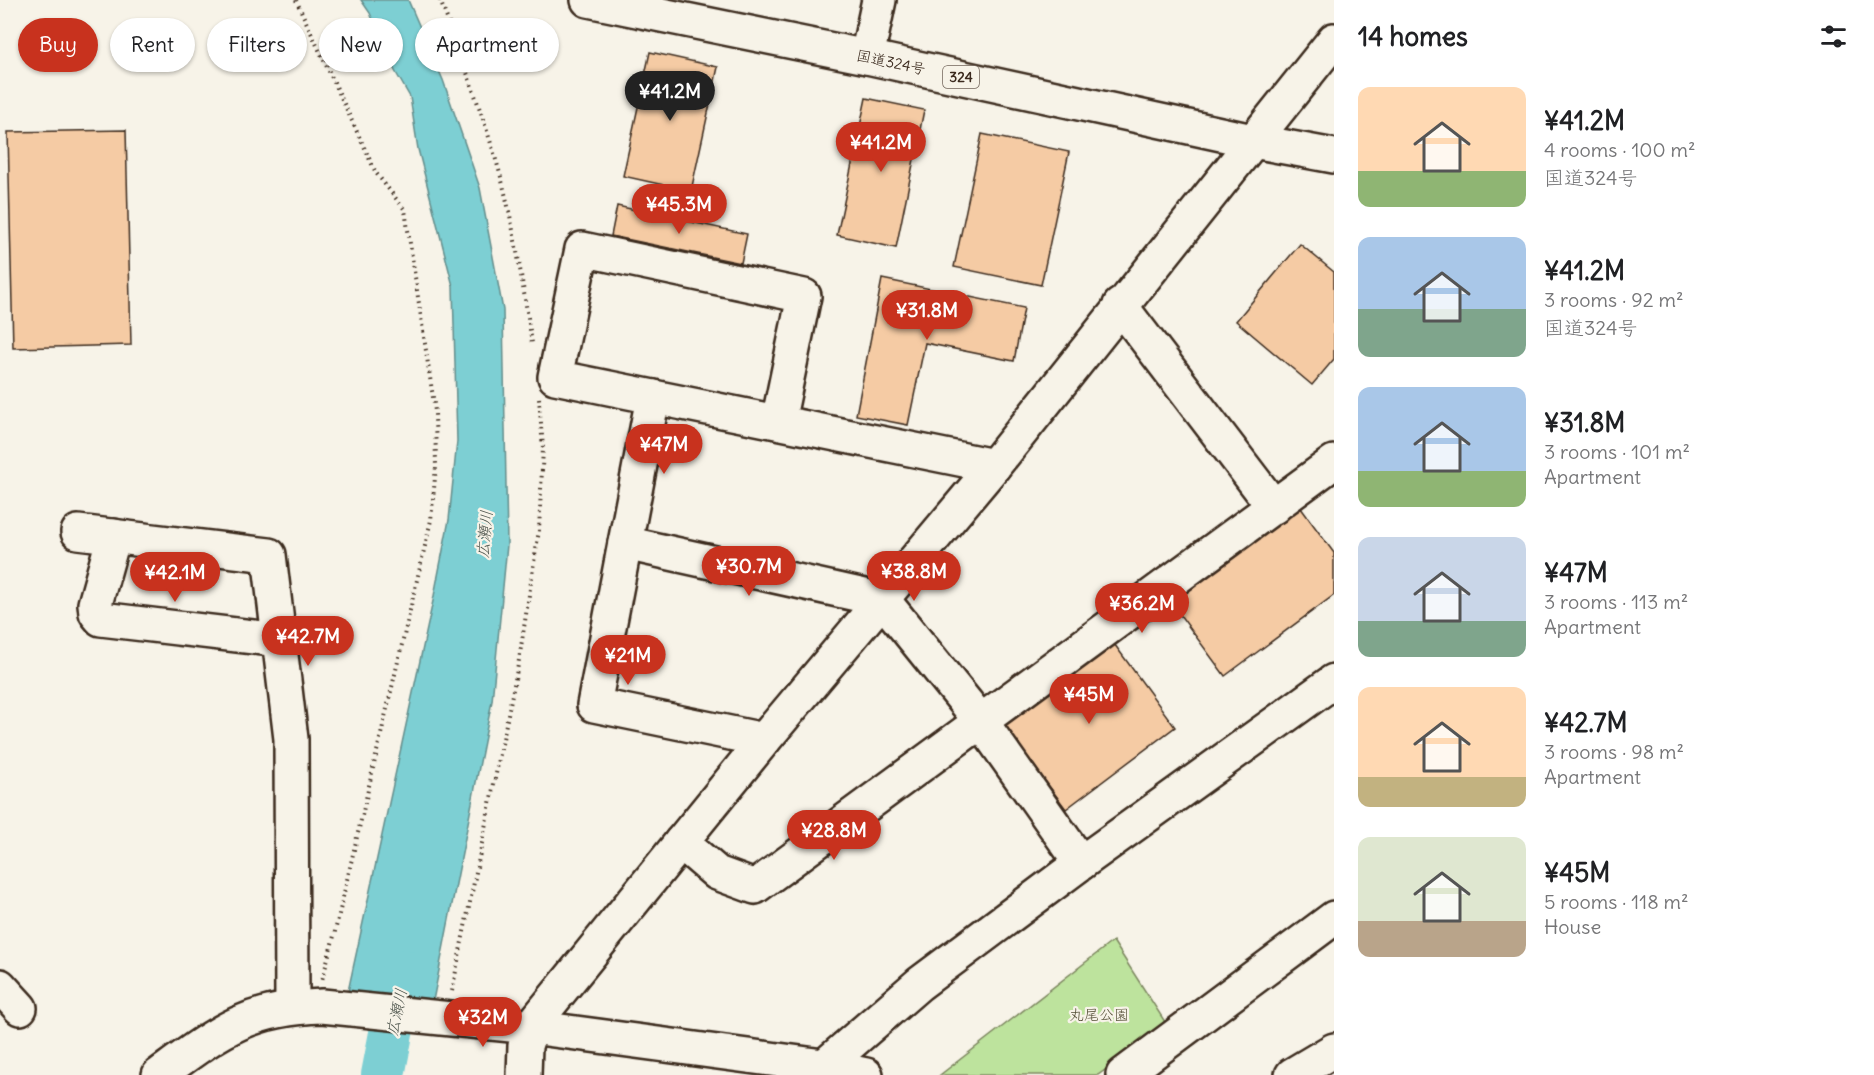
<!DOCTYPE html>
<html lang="en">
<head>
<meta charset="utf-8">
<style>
	body { margin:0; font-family:Delius,"Klee One",sans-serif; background:#f2f2f2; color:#202124; height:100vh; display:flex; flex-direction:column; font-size:22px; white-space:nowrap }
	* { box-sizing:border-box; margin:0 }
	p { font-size:20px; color:#757577 }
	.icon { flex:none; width:33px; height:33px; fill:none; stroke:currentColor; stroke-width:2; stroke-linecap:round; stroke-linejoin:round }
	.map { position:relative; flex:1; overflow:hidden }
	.drawer { display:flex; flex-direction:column; background:#fff; width:540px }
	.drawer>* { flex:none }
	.hud { position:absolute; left:18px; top:18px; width:570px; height:54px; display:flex; gap:12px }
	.price { position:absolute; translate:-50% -51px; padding:0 14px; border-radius:21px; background:#c8321e; color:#fff; font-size:20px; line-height:39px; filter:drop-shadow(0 2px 3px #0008) }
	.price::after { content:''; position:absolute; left:50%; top:36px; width:18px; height:14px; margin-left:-9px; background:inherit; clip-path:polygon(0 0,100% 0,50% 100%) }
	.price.current { background:#222; color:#fff }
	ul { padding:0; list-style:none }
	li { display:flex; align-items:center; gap:18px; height:150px; padding:0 24px }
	li span { display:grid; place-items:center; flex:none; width:168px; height:120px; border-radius:12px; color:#555 }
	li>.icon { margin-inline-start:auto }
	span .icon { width:72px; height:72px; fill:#fffc; stroke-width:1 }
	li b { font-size:26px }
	h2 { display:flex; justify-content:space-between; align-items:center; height:72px; padding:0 24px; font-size:26px }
	.pill { padding:0 21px; border-radius:27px; background:#fff; box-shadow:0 2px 4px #0004; font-size:21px; line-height:54px }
	.pill.current { background:#c8321e; color:#fff }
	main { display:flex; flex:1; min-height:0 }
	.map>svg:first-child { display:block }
	.green { fill:#bde39d; stroke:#7c865e; stroke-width:1.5 }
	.water { fill:#7dcfd3; stroke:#638d8b; stroke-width:1.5 }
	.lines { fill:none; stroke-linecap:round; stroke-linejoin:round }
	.river { stroke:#7dcfd3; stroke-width:44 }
	.building { fill:#f5cba4; stroke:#3b2a1e; stroke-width:1.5 }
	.minor-casing { stroke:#3b2a1e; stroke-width:38 }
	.highway-casing { stroke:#3b2a1e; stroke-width:38 }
	.path { stroke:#3b2a1e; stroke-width:4; stroke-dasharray:1.5 4.5; stroke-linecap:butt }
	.minor { stroke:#f7f3e8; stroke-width:33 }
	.highway { stroke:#f7f3e8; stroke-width:33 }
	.labels { text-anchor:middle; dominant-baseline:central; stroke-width:4.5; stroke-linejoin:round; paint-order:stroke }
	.shield { fill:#f7f3e8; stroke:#73665b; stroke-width:1.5 }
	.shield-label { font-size:14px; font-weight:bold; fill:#3b2a1e }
	.street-label { font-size:15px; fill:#3b2a1e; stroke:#f7f3e8 }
	.park-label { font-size:15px; fill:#554f37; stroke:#f7f3e8 }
	.water-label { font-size:16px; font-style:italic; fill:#4c534b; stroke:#f7f3e8 }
</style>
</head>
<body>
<main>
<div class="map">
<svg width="1334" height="1075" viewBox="0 0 1334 1075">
	<rect width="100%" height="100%" fill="#f7f3e8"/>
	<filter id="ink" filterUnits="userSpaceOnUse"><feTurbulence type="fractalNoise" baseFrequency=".0167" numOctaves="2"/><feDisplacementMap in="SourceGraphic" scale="12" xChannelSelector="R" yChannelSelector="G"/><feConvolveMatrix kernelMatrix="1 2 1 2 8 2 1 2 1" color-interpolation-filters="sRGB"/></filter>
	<g filter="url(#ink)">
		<path class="green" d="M1113 941 1167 1025 1098 1075H940Z"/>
		<path class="water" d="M361 0H408L443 80 480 188 503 310 507 545 492 701 432 1006 347 996 433 601 449 520 457 441 453 286 418 149 410 97 395 71 370 13Z"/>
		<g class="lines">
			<path class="river" d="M383 1075 403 971"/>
		</g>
		<g class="building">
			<path d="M650 52 718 67 691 191 623 176Z"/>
			<path d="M866 98 924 110 896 248 837 235Z"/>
			<path d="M126 130 131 345 13 348 8 132Z"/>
			<path d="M982 134 1069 152 1041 285 954 267Z"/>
			<path d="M617 206 747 234 741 263 611 236Z"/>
			<path d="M1300 244 1334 272V359L1312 385 1236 321Z"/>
			<path d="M882 279 1024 308 1014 361 925 343 908 425 856 415Z"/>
			<path d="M1298 504 1334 553V595L1225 676 1169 600Z"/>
			<path d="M1112 641 1175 727 1066 809 1002 723Z"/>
		</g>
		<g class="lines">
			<defs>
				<g id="minor">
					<path d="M867 57 879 0"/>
					<path d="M1120 305 1274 507"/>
					<path d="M653 397 594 705 764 740"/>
					<path d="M778 422 804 296 582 249 555 377 994 466"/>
					<path d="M78 532 269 555 291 739 292 1007"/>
					<path d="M114 536 95 604 96 613 101 619 279 640"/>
					<path d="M625 543 883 600 980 720 1081 863"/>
					<path d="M681 842 717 873 755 887 1334 462"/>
					<path d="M0 986 20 1008"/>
					<path d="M159 1075C217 1033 247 1008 322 1006L531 1027 823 1066 866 1075"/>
					<path d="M524 1075 525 1046 531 1027 764 740 994 466 1334 40"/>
					<path d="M814 1075 919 984 1081 863 1334 681"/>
					<path d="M1123 1075 1334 918"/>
					<path d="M1292 1075 1334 1050"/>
				</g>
				<path id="highway" d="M588 0 867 57 1253 141 1334 156"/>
			</defs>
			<use href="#minor" class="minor-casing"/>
			<use href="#highway" class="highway-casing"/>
			<g class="path">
				<path d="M296 0 376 173 405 210 435 411 436 467 431 520 333 940 322 980"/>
				<path d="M440 0C462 58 484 117 501 177 515 231 523 287 532 343"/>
				<path d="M452 991 519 660 539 530 543 448 539 398"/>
			</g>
			<use href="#minor" class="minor"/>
			<use href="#highway" class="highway"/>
		</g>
	</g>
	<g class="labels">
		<rect class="shield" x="943" y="66" width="36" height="22" rx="4.5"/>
		<g class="shield-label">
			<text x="961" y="77">324</text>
		</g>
		<g class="street-label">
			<text transform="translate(891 62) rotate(12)">国道324号</text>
		</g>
		<g class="park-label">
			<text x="1099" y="1014">丸尾公園</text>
		</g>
		<g class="water-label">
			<text transform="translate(484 534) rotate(-85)">広瀬川</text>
			<text transform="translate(396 1012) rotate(-78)">広瀬川</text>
		</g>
	</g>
</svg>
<b class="price current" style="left:670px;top:122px">¥41.2M</b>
<b class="price" style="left:881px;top:173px">¥41.2M</b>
<b class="price" style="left:679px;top:235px">¥45.3M</b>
<b class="price" style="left:927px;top:341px">¥31.8M</b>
<b class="price" style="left:664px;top:475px">¥47M</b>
<b class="price" style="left:749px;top:597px">¥30.7M</b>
<b class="price" style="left:914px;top:602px">¥38.8M</b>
<b class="price" style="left:175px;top:603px">¥42.1M</b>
<b class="price" style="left:1142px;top:634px">¥36.2M</b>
<b class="price" style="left:308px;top:667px">¥42.7M</b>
<b class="price" style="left:628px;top:686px">¥21M</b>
<b class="price" style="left:1089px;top:725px">¥45M</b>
<b class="price" style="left:834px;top:861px">¥28.8M</b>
<b class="price" style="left:483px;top:1048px">¥32M</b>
<div class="hud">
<a class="pill current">Buy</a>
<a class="pill">Rent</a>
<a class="pill">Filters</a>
<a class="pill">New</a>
<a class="pill">Apartment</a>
</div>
</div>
<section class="drawer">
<h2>14 homes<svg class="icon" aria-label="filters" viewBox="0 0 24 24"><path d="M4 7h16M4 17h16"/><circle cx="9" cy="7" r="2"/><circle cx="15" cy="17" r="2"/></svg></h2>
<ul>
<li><span style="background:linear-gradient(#ffd9b3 70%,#8fb573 0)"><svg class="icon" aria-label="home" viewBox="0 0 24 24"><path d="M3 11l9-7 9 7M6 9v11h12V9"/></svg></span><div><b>¥41.2M</b><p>4 rooms · 100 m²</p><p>国道324号</p></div></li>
<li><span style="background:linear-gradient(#a9c7e8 60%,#7fa58c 0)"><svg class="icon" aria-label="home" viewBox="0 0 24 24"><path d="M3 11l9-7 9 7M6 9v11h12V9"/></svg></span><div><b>¥41.2M</b><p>3 rooms · 92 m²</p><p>国道324号</p></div></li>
<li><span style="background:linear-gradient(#a9c7e8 70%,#8fb573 0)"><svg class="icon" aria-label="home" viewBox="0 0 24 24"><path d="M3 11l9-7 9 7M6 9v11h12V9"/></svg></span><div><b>¥31.8M</b><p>3 rooms · 101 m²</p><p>Apartment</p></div></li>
<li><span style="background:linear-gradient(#c9d6e8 70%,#7fa58c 0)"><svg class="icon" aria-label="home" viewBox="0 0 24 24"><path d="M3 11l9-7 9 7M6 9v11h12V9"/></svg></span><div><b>¥47M</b><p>3 rooms · 113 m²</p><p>Apartment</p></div></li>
<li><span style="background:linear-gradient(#ffd9b3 75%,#c2b280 0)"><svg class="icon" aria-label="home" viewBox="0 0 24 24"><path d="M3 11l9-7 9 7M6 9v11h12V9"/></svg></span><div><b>¥42.7M</b><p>3 rooms · 98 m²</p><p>Apartment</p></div></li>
<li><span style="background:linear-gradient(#dfe7d0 70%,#b9a48a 0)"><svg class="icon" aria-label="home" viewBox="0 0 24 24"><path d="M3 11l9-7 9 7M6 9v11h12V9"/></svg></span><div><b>¥45M</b><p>5 rooms · 118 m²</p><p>House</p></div></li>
</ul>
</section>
</main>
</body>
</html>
